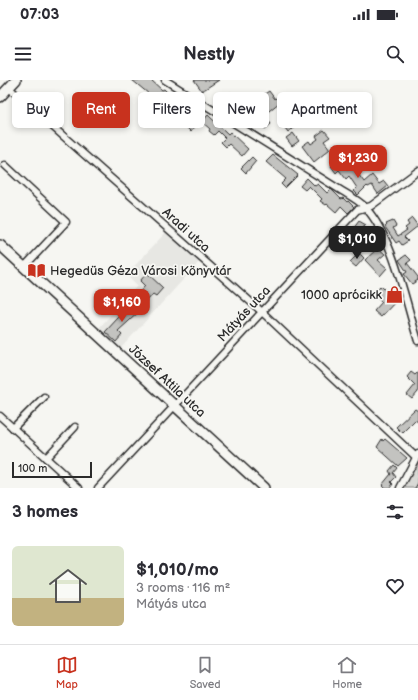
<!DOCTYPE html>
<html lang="en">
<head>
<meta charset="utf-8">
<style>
	body { margin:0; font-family:"Balsamiq Sans",sans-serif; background:#f2f2f3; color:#2b2b33; height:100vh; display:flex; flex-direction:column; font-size:15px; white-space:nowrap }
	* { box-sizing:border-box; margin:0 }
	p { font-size:13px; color:#7c7c81 }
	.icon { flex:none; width:22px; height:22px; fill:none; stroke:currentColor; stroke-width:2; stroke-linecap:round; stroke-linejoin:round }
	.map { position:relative; height:408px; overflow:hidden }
	.panel { display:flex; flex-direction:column; background:#fff; flex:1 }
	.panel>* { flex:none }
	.top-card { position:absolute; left:12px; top:12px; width:394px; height:36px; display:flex; gap:8px }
	.scale { position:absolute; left:12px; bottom:10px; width:80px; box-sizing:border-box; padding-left:4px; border:2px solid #2b2b2b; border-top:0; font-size:11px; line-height:14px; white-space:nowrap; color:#2b2b2b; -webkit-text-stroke:3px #f6f6f2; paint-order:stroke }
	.price { position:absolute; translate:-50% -34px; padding:0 9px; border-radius:8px; background:#c8321e; color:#fff; font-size:13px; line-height:26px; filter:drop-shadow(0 1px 2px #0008) }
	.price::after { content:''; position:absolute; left:50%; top:24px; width:12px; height:9px; margin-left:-6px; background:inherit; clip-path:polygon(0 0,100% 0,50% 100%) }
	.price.current { background:#222; color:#fff }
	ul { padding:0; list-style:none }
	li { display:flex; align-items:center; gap:12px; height:100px; padding:0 12px }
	li span { display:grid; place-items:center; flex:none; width:112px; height:80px; border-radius:6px; color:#555 }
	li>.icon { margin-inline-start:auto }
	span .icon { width:48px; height:48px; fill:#fffc; stroke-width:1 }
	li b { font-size:17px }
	h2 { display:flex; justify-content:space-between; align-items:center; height:48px; padding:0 12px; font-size:17px }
	.tag { padding:0 14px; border-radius:6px; background:#fff; box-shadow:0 2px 6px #0003; font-size:14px; line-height:36px }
	.tag.current { background:#c8321e; color:#fff }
	.status { display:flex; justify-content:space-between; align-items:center; height:28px; padding:0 20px; background:#fff; direction:ltr }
	.status svg { height:11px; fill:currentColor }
	header { display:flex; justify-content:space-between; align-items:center; height:52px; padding:0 12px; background:#fff; font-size:18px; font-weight:600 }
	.dock { display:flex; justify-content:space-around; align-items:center; height:56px; border-top:1px solid #e1e1e2; background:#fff; font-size:11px; color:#7c7c81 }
	.dock a { display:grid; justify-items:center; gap:2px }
	.dock .current { color:#c8321e }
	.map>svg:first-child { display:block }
	.built { fill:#e7e7e3 }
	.green { fill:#d9d9d5; stroke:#828280 }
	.building { fill:#c3c3c0; stroke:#2b2b2b }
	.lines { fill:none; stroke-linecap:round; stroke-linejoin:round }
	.street-casing { stroke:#2b2b2b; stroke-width:9 }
	.secondary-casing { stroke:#2b2b2b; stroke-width:12 }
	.street { stroke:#f6f6f2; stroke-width:6 }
	.secondary { stroke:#f6f6f2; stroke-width:9 }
	.tram { stroke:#2b2b2b; stroke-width:1 }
	.labels { text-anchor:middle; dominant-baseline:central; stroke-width:3.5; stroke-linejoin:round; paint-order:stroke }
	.street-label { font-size:13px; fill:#2b2b2b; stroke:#f6f6f2 }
	.poi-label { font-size:13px; fill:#2b2b2b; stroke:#f6f6f2; text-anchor:start }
</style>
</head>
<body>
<div class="status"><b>07:03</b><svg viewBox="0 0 49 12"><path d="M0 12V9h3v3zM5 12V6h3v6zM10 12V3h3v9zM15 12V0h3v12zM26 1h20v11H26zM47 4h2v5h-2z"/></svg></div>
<header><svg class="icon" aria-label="menu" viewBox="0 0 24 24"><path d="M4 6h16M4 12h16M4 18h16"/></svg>Nestly<svg class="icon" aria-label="search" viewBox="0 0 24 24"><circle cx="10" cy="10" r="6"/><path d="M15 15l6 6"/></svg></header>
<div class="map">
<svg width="418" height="408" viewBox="0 0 418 408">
	<rect width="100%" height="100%" fill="#f6f6f2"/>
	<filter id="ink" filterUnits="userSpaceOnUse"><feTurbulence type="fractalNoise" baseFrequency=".025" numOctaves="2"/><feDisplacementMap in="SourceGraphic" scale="8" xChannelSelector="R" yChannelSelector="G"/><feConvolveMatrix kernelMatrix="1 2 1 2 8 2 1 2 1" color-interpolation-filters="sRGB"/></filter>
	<g filter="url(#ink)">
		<path class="built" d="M167 151 200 181 121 268 99 248 137 206 126 195Z"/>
		<path class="green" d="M418 376V408H403Z"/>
		<g class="building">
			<path d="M132 0H151L162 10 164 9 171 16 173 13 197 29 191 35 176 23 170 31 163 25 166 22 156 13 144 27 140 24 149 14Z"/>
			<path d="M194 0H219L202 11Z"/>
			<path d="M269 11 275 19 277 17 280 22 264 35 271 44 265 49 258 39 254 43 247 34 245 36 239 29 234 33 222 19 231 12 237 21 244 16 250 24Z"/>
			<path d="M208 35 228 54 230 52 248 69 242 76 229 64 226 67 221 62 225 58 218 51 214 55 209 51 210 49 202 42Z"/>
			<path d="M292 35 299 44 288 52 285 48 292 43 288 38Z"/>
			<path d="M193 39 198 43 191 52 186 47Z"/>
			<path d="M324 50 330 57 324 61 330 69 314 82 302 66 309 61 311 64 318 59 316 56Z"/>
			<path d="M293 53 299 61 292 66 286 58Z"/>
			<path d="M273 75 298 95 285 108 281 104 286 99 266 82Z"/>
			<path d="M252 77 256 81 246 93 241 88Z"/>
			<path d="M340 79 347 89 353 87 364 102 372 95 379 104 384 101 388 106 378 114 372 105 368 107 367 106 358 115 354 111 357 108 349 96 346 99 339 90 336 93 331 86Z"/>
			<path d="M307 98 315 106 318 104 327 113 331 109 341 119 343 118 347 122 348 121 354 127 348 133 341 126 336 132 327 124 326 125 320 121 322 119 309 106 305 110 300 106Z"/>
			<path d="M412 138 418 146 404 157 408 161 402 165 399 161 396 163 385 147 387 145 386 144 393 141 396 146 393 148 398 156 407 150 405 148 409 145 407 142Z"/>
			<path d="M359 141 366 145 357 153 353 149Z"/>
			<path d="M378 168 385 174 378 180 387 188 380 196 365 180Z"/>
			<path d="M359 173 364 178 356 187 350 182Z"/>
			<path d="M406 175 411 180 407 183 418 197V200L412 204 404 194 407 192 399 180Z"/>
			<path d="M147 193 163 208 156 216 153 214 147 221 142 217 140 218 137 215 145 206 140 201Z"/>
			<path d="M381 206 390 215 393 212 399 218 381 237 374 231 382 222 373 214Z"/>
			<path d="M131 224 140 231 118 251 122 255 116 262 105 252Z"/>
			<path d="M411 292 415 295 418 292V312L412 319 407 315 415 305 407 297Z"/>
			<path d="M415 329 418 331V342L415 340 402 353 396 347Z"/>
			<path d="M382 359 383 361 385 359 407 378 398 386 377 367Z"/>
			<path d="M394 385 397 388 393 393 396 397 391 402 393 404 390 408H385L382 405 391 394 389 391Z"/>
		</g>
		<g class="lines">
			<defs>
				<g id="street">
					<path d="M165 0 342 111C350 116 358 120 365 127 394 159 405 220 418 261"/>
					<path d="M9 8 261 231 416 377"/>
					<path d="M5 85 66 142 24 187"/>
					<path d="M0 336 79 408"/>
					<path d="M13 348 44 317"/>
					<path d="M46 378 75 347"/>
					<path d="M98 408 357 130 371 126 418 91"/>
					<path d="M400 408 418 374"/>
				</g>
				<g id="secondary">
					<path d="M0 17 16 0"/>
					<path d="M0 165 264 408"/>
				</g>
			</defs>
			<use href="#street" class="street-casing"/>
			<use href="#secondary" class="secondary-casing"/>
			<use href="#street" class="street"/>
			<use href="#secondary" class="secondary"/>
			<path class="tram" d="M415 408 418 403"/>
		</g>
	</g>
	<defs>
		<symbol id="library-bare" viewBox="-9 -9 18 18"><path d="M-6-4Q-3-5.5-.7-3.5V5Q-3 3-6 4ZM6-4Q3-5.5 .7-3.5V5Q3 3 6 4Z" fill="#c8321e" stroke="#f6f6f2" stroke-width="2.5" paint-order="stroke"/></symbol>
		<symbol id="shop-bare" viewBox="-9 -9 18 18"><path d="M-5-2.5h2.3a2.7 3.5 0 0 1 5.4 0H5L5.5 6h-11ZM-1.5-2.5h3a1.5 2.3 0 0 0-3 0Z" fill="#c8321e" stroke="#f6f6f2" stroke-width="2.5" paint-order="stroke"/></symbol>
	</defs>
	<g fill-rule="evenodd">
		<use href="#library-bare" x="24" y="178" width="25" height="25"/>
		<use href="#shop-bare" x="382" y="202" width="25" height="25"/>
	</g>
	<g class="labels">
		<g class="street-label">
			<text transform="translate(186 150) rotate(42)">Aradi utca</text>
			<text transform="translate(244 234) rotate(-47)">Mátyás utca</text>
			<text transform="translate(167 301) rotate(43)">József Attila utca</text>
		</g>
		<g class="poi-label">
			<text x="50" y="191">Hegedüs Géza Városi Könyvtár</text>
			<text x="382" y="215" text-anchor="end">1000 aprócikk</text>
		</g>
	</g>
</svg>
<div class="scale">100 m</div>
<b class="price" style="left:358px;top:99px">$1,230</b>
<b class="price current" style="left:357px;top:180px">$1,010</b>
<b class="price" style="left:122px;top:243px">$1,160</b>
<div class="top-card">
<a class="tag">Buy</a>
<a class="tag current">Rent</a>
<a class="tag">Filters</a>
<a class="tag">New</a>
<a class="tag">Apartment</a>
</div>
</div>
<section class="panel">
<h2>3 homes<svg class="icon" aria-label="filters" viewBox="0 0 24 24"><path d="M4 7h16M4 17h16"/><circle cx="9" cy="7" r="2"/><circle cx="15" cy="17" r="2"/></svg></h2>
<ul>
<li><span style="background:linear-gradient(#dfe7d0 65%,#c2b280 0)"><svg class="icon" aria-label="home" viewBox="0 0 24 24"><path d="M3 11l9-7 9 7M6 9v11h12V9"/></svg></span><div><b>$1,010/mo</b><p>3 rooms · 116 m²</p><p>Mátyás utca</p></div><svg class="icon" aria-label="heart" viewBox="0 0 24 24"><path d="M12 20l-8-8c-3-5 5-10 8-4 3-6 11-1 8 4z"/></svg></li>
</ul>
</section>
<nav class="dock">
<a class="current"><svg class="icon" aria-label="map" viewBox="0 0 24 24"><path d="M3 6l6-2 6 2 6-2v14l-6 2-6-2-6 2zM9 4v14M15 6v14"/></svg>Map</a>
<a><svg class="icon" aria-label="saved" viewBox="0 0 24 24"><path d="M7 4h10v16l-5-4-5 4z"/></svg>Saved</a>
<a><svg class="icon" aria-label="home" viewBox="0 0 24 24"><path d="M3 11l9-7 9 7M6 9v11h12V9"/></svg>Home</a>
</nav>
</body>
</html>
